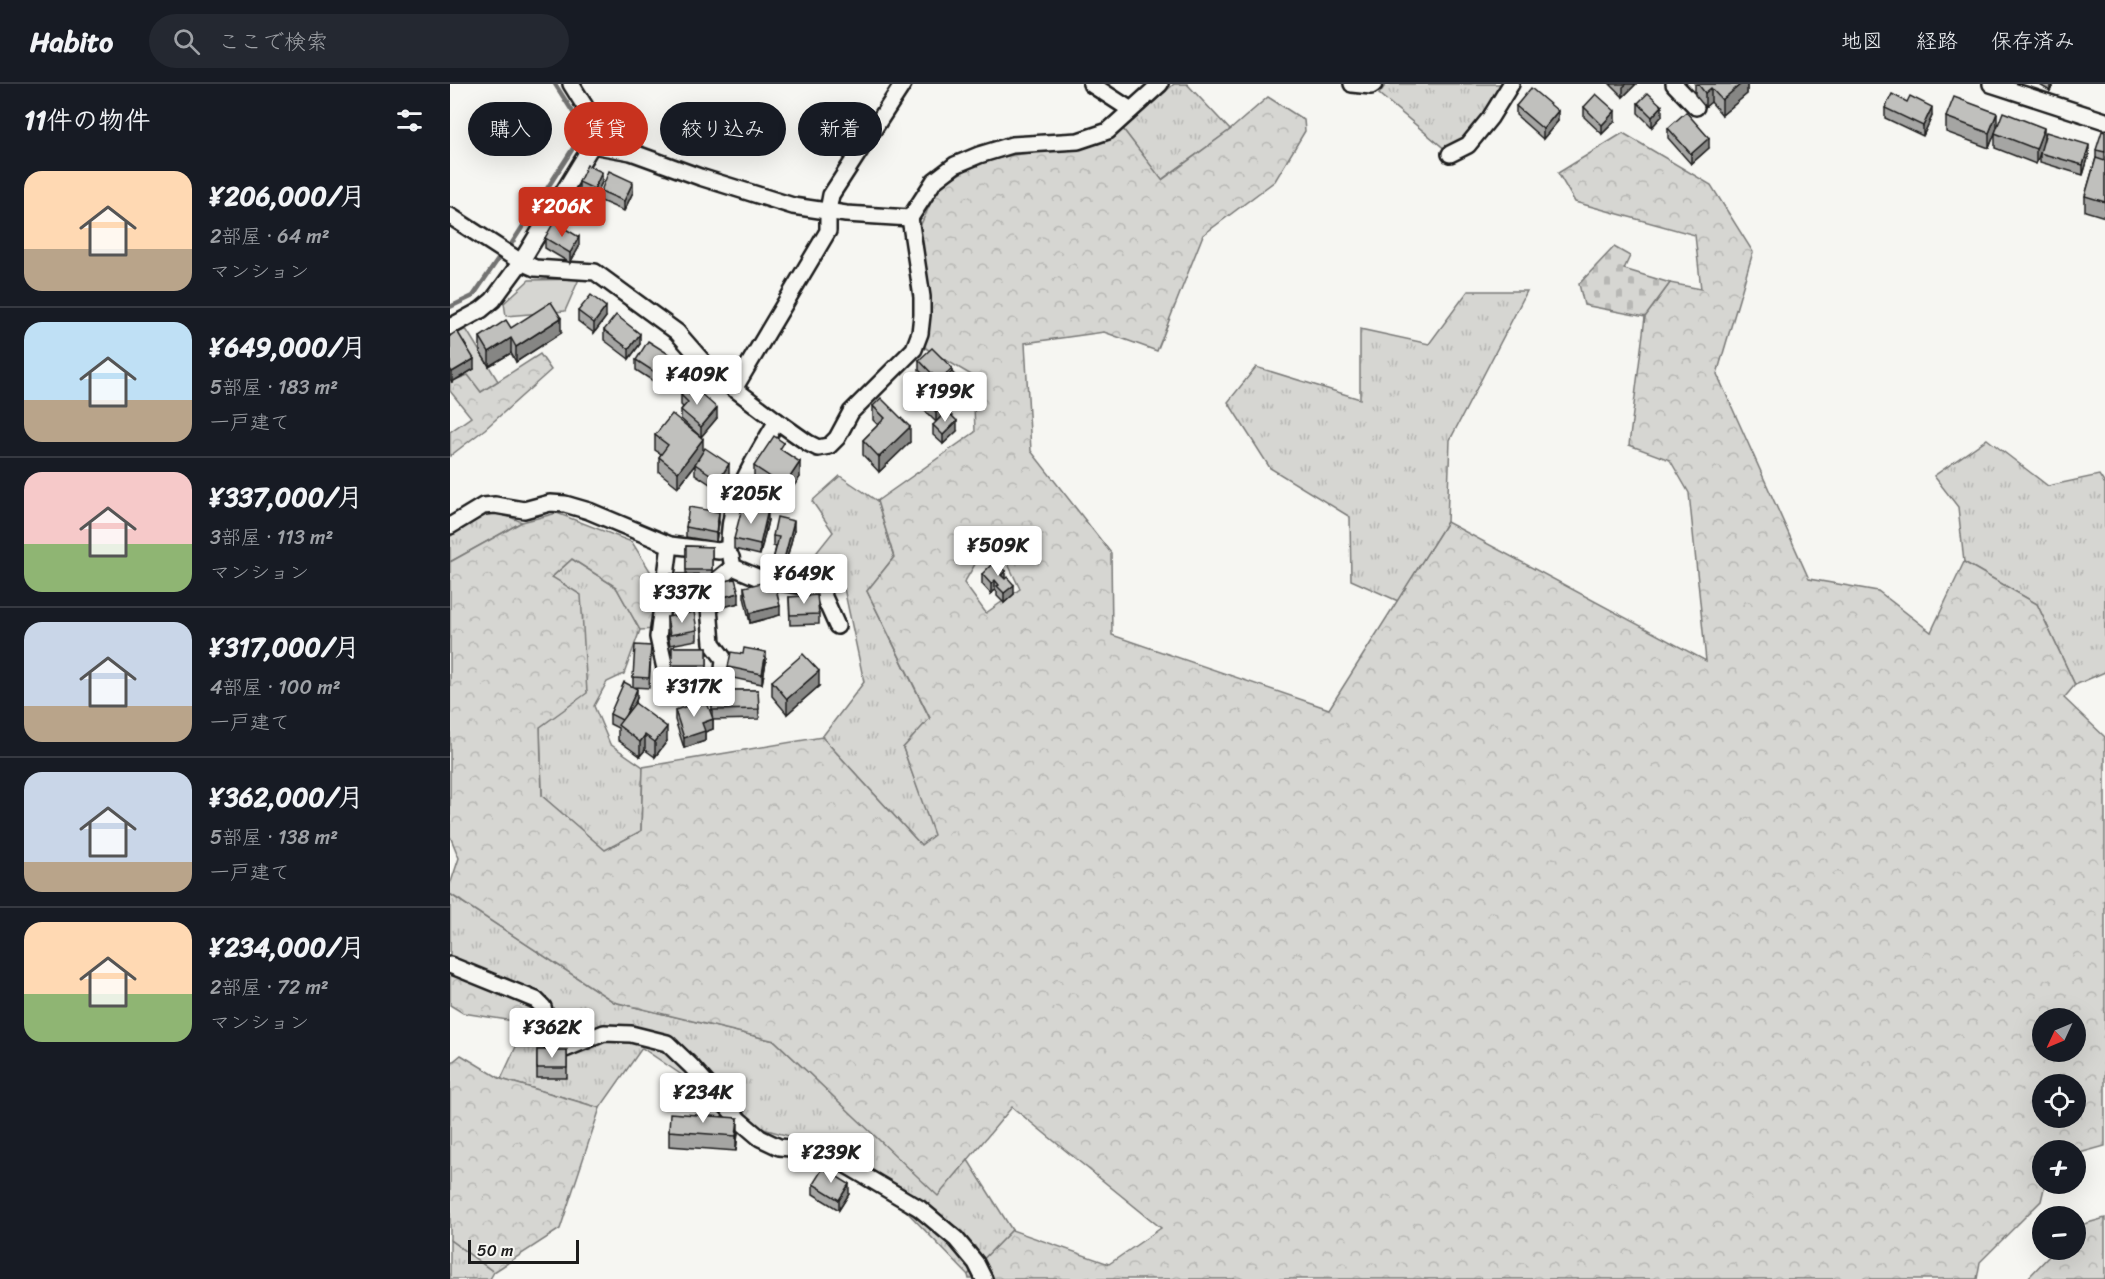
<!DOCTYPE html>
<html lang="ja">
<head>
<meta charset="utf-8">
<style>
	body { margin:0; font-family:Sriracha,"Klee One",sans-serif; background:#242831; color:#f1f3f6; height:100vh; display:flex; flex-direction:column; font-size:22px; white-space:nowrap }
	* { box-sizing:border-box; margin:0 }
	p { font-size:20px; color:#9ea1a6 }
	.icon { flex:none; width:33px; height:33px; fill:none; stroke:currentColor; stroke-width:2; stroke-linecap:round; stroke-linejoin:round }
	.map { position:relative; flex:1; overflow:hidden }
	.drawer { display:flex; flex-direction:column; background:#171b24; width:450px }
	.drawer>* { flex:none }
	.guide { position:absolute; left:18px; top:18px; width:570px; height:54px; display:flex; gap:12px }
	.needle { width:39px; rotate:226deg }
	.tools { position:absolute; left:1582px; top:924px; display:grid; gap:12px }
	.tools a { display:grid; place-items:center; width:54px; height:54px; border-radius:50%; background:#171b24; box-shadow:0 6px 24px #0002; font-size:30px }
	.scale { position:absolute; left:18px; bottom:15px; width:111px; box-sizing:border-box; padding-left:6px; border:3px solid #1c1c1c; border-top:0; font-size:16px; line-height:21px; white-space:nowrap; color:#1c1c1c; -webkit-text-stroke:4px #f6f6f2; paint-order:stroke }
	.price { position:absolute; translate:-50% -51px; padding:0 14px; border-radius:6px; background:#fff; color:#222; font-size:20px; line-height:39px; filter:drop-shadow(0 2px 3px #0008) }
	.price::after { content:''; position:absolute; left:50%; top:36px; width:18px; height:14px; margin-left:-9px; background:inherit; clip-path:polygon(0 0,100% 0,50% 100%) }
	.price.current { background:#c8321e; color:#fff }
	ul { padding:0; list-style:none }
	li { display:flex; align-items:center; gap:18px; height:150px; padding:0 24px }
	li+li { border-top:2px solid #363941 }
	li span { display:grid; place-items:center; flex:none; width:168px; height:120px; border-radius:18px; color:#555 }
	li>.icon { margin-inline-start:auto }
	span .icon { width:72px; height:72px; fill:#fffc; stroke-width:1 }
	li b { font-size:26px }
	h2 { display:flex; justify-content:space-between; align-items:center; height:72px; padding:0 24px; font-size:26px }
	.pill { padding:0 21px; border-radius:27px; background:#171b24; box-shadow:0 6px 24px #0002; font-size:21px; line-height:54px }
	.pill.current { background:#c8321e; color:#fff }
	header { display:flex; align-items:center; gap:36px; box-sizing:border-box; height:84px; padding:0 30px; background:#171b24; border-bottom:2px solid #363941 }
	header strong { font-size:28px }
	nav { display:flex; gap:33px; margin-inline-start:auto; font-size:21px }
	.search { width:420px; height:54px; background:#242831; display:flex; align-items:center; gap:15px; box-sizing:border-box; padding:0 21px; border-radius:33px; color:#9ea1a6; font-size:22px }
	main { display:flex; flex:1; min-height:0 }
	.map>svg:first-child { display:block }
	.grass { fill:url(#grass-tufts); stroke:#797977; stroke-width:1.5 }
	.forest { fill:url(#forest-crowns); stroke:#797977; stroke-width:1.5; fill-rule:evenodd }
	.cemetery { fill:url(#cemetery-stones); stroke:#797977; stroke-width:1.5 }
	.garden { fill:#d6d6d2; stroke:#797977; stroke-width:1.5 }
	.lines { fill:none; stroke-linecap:round; stroke-linejoin:round }
	.stream { stroke:#727271; stroke-width:4.5 }
	.street-casing { stroke:#1c1c1c; stroke-width:20 }
	.street { stroke:#f6f6f2; stroke-width:15 }
	.wall { fill:#a5a5a3; stroke:#1c1c1c; stroke-width:1.5 }
	.shaded-wall { fill:#868684; stroke:#1c1c1c; stroke-width:1.5 }
	.building { fill:#c0c0bd; stroke:#1c1c1c; stroke-width:1.5 }
</style>
</head>
<body>
<header>
<strong>Habito</strong>
<div class="search"><svg class="icon" aria-label="search" viewBox="0 0 24 24"><circle cx="10" cy="10" r="6"/><path d="M15 15l6 6"/></svg>ここで検索</div>
<nav><a>地図</a><a>経路</a><a>保存済み</a></nav>
</header>
<main>
<section class="drawer">
<h2>11件の物件<svg class="icon" aria-label="filters" viewBox="0 0 24 24"><path d="M4 7h16M4 17h16"/><circle cx="9" cy="7" r="2"/><circle cx="15" cy="17" r="2"/></svg></h2>
<ul>
<li><span style="background:linear-gradient(#ffd9b3 65%,#b9a48a 0)"><svg class="icon" aria-label="home" viewBox="0 0 24 24"><path d="M3 11l9-7 9 7M6 9v11h12V9"/></svg></span><div><b>¥206,000/月</b><p>2部屋 · 64 m²</p><p>マンション</p></div></li>
<li><span style="background:linear-gradient(#bfe0f5 65%,#b9a48a 0)"><svg class="icon" aria-label="home" viewBox="0 0 24 24"><path d="M3 11l9-7 9 7M6 9v11h12V9"/></svg></span><div><b>¥649,000/月</b><p>5部屋 · 183 m²</p><p>一戸建て</p></div></li>
<li><span style="background:linear-gradient(#f6c9c9 60%,#8fb573 0)"><svg class="icon" aria-label="home" viewBox="0 0 24 24"><path d="M3 11l9-7 9 7M6 9v11h12V9"/></svg></span><div><b>¥337,000/月</b><p>3部屋 · 113 m²</p><p>マンション</p></div></li>
<li><span style="background:linear-gradient(#c9d6e8 70%,#b9a48a 0)"><svg class="icon" aria-label="home" viewBox="0 0 24 24"><path d="M3 11l9-7 9 7M6 9v11h12V9"/></svg></span><div><b>¥317,000/月</b><p>4部屋 · 100 m²</p><p>一戸建て</p></div></li>
<li><span style="background:linear-gradient(#c9d6e8 75%,#b9a48a 0)"><svg class="icon" aria-label="home" viewBox="0 0 24 24"><path d="M3 11l9-7 9 7M6 9v11h12V9"/></svg></span><div><b>¥362,000/月</b><p>5部屋 · 138 m²</p><p>一戸建て</p></div></li>
<li><span style="background:linear-gradient(#ffd9b3 60%,#8fb573 0)"><svg class="icon" aria-label="home" viewBox="0 0 24 24"><path d="M3 11l9-7 9 7M6 9v11h12V9"/></svg></span><div><b>¥234,000/月</b><p>2部屋 · 72 m²</p><p>マンション</p></div></li>
</ul>
</section>
<div class="map">
<svg width="1655" height="1195" viewBox="0 0 1655 1195">
	<defs>
		<pattern id="grass-tufts" width="24" height="20" patternUnits="userSpaceOnUse" patternTransform="scale(1.5)"><rect width="24" height="20" fill="#d6d6d2"/><path d="M3 7l-1-3M5 7V3M7 7l1-3M15 17l-1-3M17 17v-4M19 17l1-3" fill="none" stroke="#b7b7b4"/></pattern>
		<pattern id="forest-crowns" width="20" height="18" patternUnits="userSpaceOnUse" patternTransform="scale(1.5)"><rect width="20" height="18" fill="#d6d6d2"/><path d="M2 6a3 3 0 1 1 6 0M12 15a3 3 0 1 1 6 0" fill="none" stroke="#b7b7b4"/></pattern>
		<pattern id="cemetery-stones" width="16" height="16" patternUnits="userSpaceOnUse" patternTransform="scale(1.5)"><rect width="16" height="16" fill="#d6d6d2"/><path d="M2 7V4a2 2 0 0 1 4 0v3zM10 15v-3a2 2 0 0 1 4 0v3z" fill="#b7b7b4"/></pattern>
	</defs>
	<rect width="100%" height="100%" fill="#f6f6f2"/>
	<filter id="ink" filterUnits="userSpaceOnUse"><feTurbulence type="fractalNoise" baseFrequency=".0167" numOctaves="2"/><feDisplacementMap in="SourceGraphic" scale="12" xChannelSelector="R" yChannelSelector="G"/><feConvolveMatrix kernelMatrix="1 2 1 2 8 2 1 2 1" color-interpolation-filters="sRGB"/></filter>
	<g filter="url(#ink)">
		<g class="grass">
			<path d="M724 0H737L780 46 711 96 673 45Z"/>
			<path d="M936 0H1053L1019 54 996 66 929 10Z"/>
			<path d="M1018 207H1077L1000 356 997 438 948 517 901 496 900 433 820 384 778 318 806 283 910 315V245L979 260Z"/>
			<path d="M1537 355 1598 402 1649 391 1655 400V588L1625 601 1587 520 1514 478 1508 423 1484 392Z"/>
			<path d="M390 392 427 417 444 473 417 507 480 635 453 664 485 751 471 761 372 653 414 598 394 504 359 478 383 448 362 417Z"/>
			<path d="M45 427 72 438 0 478V453L10 443Z"/>
			<path d="M122 475 166 503 190 546 174 590 157 598 144 622 160 660 193 683 191 747 155 767 92 712 90 643 137 608 102 493Z"/>
			<path d="M0 810 164 918 325 957 488 1111 518 1076 562 1146 518 1191 400 1069 310 1044 192 964 150 1024 51 995 77 939 85 927 0 884Z"/>
			<path d="M0 1156 44 1188 40 1195H0Z"/>
		</g>
		<g class="forest">
			<path d="M818 13 854 36 855 47 825 97 753 151 707 267 654 248 575 259 581 367 661 469 662 551 879 625 997 438 1256 577 1239 409 1220 376 1179 361 1195 233 1220 199 1251 205 1245 151 1125 118 1108 89 1173 49 1261 101 1303 168 1267 290 1359 495 1428 507 1481 548 1514 478 1587 520 1625 601 1614 614 1655 653V1062L1626 1070V1066H1593V1100H1595L1591 1117 1530 1178 1527 1195H519L518 1191 562 1146 659 1180 711 1144 562 1023 488 1112 325 957 164 918 0 810V801L9 774 0 752V478L72 438 107 429 182 458 202 490 206 545 190 546 166 503 122 475 102 493 131 511 137 609 90 643 92 712 155 766 191 747 193 683 372 653 471 761 484 751 453 664 480 634 417 507 444 473 427 417 525 348 523 292 472 262 467 149 488 103 527 79 563 71 648 60 673 45 712 96 780 46ZM528 475 558 480 570 505 536 529 514 499ZM1593 934H1626V968H1593ZM1593 1000H1626V1034H1593Z"/>
			<path d="M90 270 101 286 35 345 0 372V348L21 333 0 307V298L18 290 31 308Z"/>
			<path d="M0 884 86 927 77 939 13 929 0 921Z"/>
			<path d="M11 971 51 995 150 1024 110 1145 44 1188 0 1156V980Z"/>
			<path d="M1655 1134V1195H1577L1605 1166H1626L1627 1142Z"/>
		</g>
		<path class="cemetery" d="M1164 163 1180 172 1174 185 1220 199 1195 233 1134 221 1129 200Z"/>
		<g class="garden">
			<path d="M129 195 115 227 56 232 54 219 79 196Z"/>
			<path d="M16 245 48 297 31 308 18 291 0 298V252Z"/>
		</g>
		<g class="lines">
			<g class="stream">
				<path d="M62 159 127 58 128 36 105 0"/>
				<path d="M0 223 23 212 49 174"/>
			</g>
			<defs>
				<g id="street">
					<path d="M641 0 681 26"/>
					<path d="M902 0 921 2 924 0"/>
					<path d="M1224 0 1246 23"/>
					<path d="M1541 0 1655 37"/>
					<path d="M142 61 181 68 250 93 343 122 396 130 460 134"/>
					<path d="M1000 70 1018 61 1040 34 1061 0"/>
					<path d="M0 132 71 178 85 184 145 188 227 248 261 287 327 337 358 359 368 364 379 362 387 354 401 328 464 265 470 249 472 231V213L460 134 484 97 505 81 529 71 562 61 628 57 658 47 710 0"/>
					<path d="M0 243 31 226 43 216 71 178 142 61 144 37 121 0"/>
					<path d="M284 305 378 147V127L381 111 453 0"/>
					<path d="M0 442 33 422 45 421 74 426 100 419 115 420 139 427 220 461 269 467 279 464C278 413 302 380 327 337"/>
					<path d="M220 461 208 553 220 607 271 609 274 575 262 559 258 512 267 496 283 483"/>
					<path d="M281 473 283 483 314 496 370 504 387 542"/>
					<path d="M0 881 86 916 93 923 103 961 106 964 115 965 154 949 181 950 217 959 241 982 289 1036 310 1054 329 1063 352 1065 386 1075 469 1124 506 1155 526 1179 534 1195"/>
				</g>
			</defs>
			<use href="#street" class="street-casing"/>
			<use href="#street" class="street"/>
		</g>
		<g class="wall">
			<path d="M1160 0H1186L1173 13Z"/>
			<path d="M1245 0H1297V10L1272 31 1261 18 1255 23 1245 11Z"/>
			<path d="M1588 0H1604L1600 7Z"/>
			<path d="M1457 18 1482 32 1473 52 1435 34V24Z"/>
			<path d="M1188 19 1212 32 1202 43 1188 29Z"/>
			<path d="M1066 22 1108 37 1093 55 1066 31Z"/>
			<path d="M1134 23 1165 37 1152 50 1134 33Z"/>
			<path d="M1496 33 1547 44 1539 64 1496 48Z"/>
			<path d="M1218 44 1259 64 1241 80 1218 54Z"/>
			<path d="M1655 48V133L1635 127V112L1646 74V66Z"/>
			<path d="M1545 49 1594 57 1639 71 1633 91 1590 78V69L1592 63 1586 80 1545 64Z"/>
			<path d="M129 98H152L144 115 129 108Z"/>
			<path d="M151 107 183 108 174 127 151 117Z"/>
			<path d="M95 154 129 163 120 179 95 164Z"/>
			<path d="M128 227 156 233 144 249 128 237Z"/>
			<path d="M61 244 111 249 66 278 61 269 39 282 30 268V253Z"/>
			<path d="M154 246 190 260 179 275 154 256Z"/>
			<path d="M0 252 24 285 2 298 0 295Z"/>
			<path d="M186 276 233 289 220 308 186 286Z"/>
			<path d="M469 276 502 289 513 311 486 338 474 326V316L486 304 469 286Z"/>
			<path d="M231 311 267 334 251 353 231 335V326L233 323 231 321Z"/>
			<path d="M423 322 460 358 429 388 413 371V356L428 341 423 336Z"/>
			<path d="M483 341 507 347 493 360 483 351Z"/>
			<path d="M205 351 253 368 279 390 269 406 245 390V380L248 377 228 403 209 388V373L211 370 205 366Z"/>
			<path d="M334 367 350 393 334 416 304 396V382Z"/>
			<path d="M318 436 310 471 284 465V455Z"/>
			<path d="M269 438 266 458 236 453V443Z"/>
			<path d="M344 447 333 489 323 486V476L326 463 323 462V452Z"/>
			<path d="M236 462 262 463V496H248V524H219L220 490H236Z"/>
			<path d="M532 490 555 495 564 510 554 519 547 512V508L545 506 541 510 532 500Z"/>
			<path d="M266 499 289 519 269 524 266 509Z"/>
			<path d="M294 503 330 531 300 539 294 513Z"/>
			<path d="M339 513 369 530V540L340 541Z"/>
			<path d="M217 533 247 546V556L220 561 217 543Z"/>
			<rect x="222" y="563" width="35" height="28"/>
			<path d="M201 572 199 604 183 603V593Z"/>
			<path d="M316 578 312 600 278 593V583Z"/>
			<path d="M322 597 369 602 337 630 322 612Z"/>
			<path d="M262 606H308L309 635 263 636V645L255 648V657L234 664 225 636V626L262 633Z"/>
			<path d="M187 614 185 619 217 657 205 673 195 666 190 672 168 656V644L160 640V630Z"/>
			<rect x="87" y="966" width="30" height="28"/>
			<path d="M219 1047 288 1048 286 1067 219 1062Z"/>
			<path d="M363 1100 399 1110 389 1126 363 1110Z"/>
		</g>
		<g class="shaded-wall">
			<path d="M1177 0H1186L1173 13V3Z"/>
			<path d="M1291 0H1297V10L1272 31V16Z"/>
			<path d="M1600 0H1604L1600 7Z"/>
			<path d="M1261 4V18L1255 23V9Z"/>
			<path d="M1212 22V32L1202 43V33Z"/>
			<path d="M1482 23V32L1473 52V42Z"/>
			<path d="M1108 27V37L1093 55V45Z"/>
			<path d="M1165 27V37L1152 50V41Z"/>
			<path d="M1547 29V44L1539 64V49Z"/>
			<path d="M1594 44V58L1586 80V65Z"/>
			<path d="M1259 54V64L1241 80V70Z"/>
			<path d="M1639 61V71L1633 91V81Z"/>
			<path d="M152 88V98L144 115V105Z"/>
			<path d="M183 98V108L174 127V117Z"/>
			<path d="M129 153V163L120 179V169Z"/>
			<path d="M156 223V233L144 249V239Z"/>
			<path d="M111 234V249L66 278V263Z"/>
			<path d="M190 250V260L179 275V265Z"/>
			<path d="M61 254V269L39 282V268Z"/>
			<path d="M24 275V285L2 298V288Z"/>
			<path d="M233 279V289L220 308V298Z"/>
			<path d="M502 284V294L489 307V297Z"/>
			<path d="M513 301V311L486 338V328Z"/>
			<path d="M267 324V334L251 353V343Z"/>
			<path d="M507 337V347L493 360V351Z"/>
			<path d="M460 343V358L429 388V373Z"/>
			<path d="M253 355V370L228 403V388Z"/>
			<path d="M350 378V393L334 416V402Z"/>
			<path d="M279 380V390L269 406V396Z"/>
			<path d="M318 426V436L310 471V461Z"/>
			<path d="M269 428V438L266 458V449Z"/>
			<path d="M344 437V447L333 489V479Z"/>
			<path d="M555 487V497L551 491Z"/>
			<path d="M545 496V506L541 510V500Z"/>
			<path d="M564 501V510L554 519V509Z"/>
			<path d="M289 509V519L269 524V514Z"/>
			<path d="M330 522V531L300 539V529Z"/>
			<path d="M316 568V578L312 600V590Z"/>
			<path d="M369 587V602L337 630V615Z"/>
			<path d="M187 605V614L173 646V636Z"/>
			<path d="M263 635V645L255 648V657L234 664V654L252 639Z"/>
			<path d="M217 643V657L205 673V658Z"/>
			<path d="M195 651V666L190 672V658Z"/>
			<path d="M288 1034V1048L286 1067V1052Z"/>
			<path d="M399 1100V1110L389 1126V1116Z"/>
		</g>
		<g class="building">
			<path d="M1248 0H1291L1272 16 1261 4 1255 9Z"/>
			<path d="M1081 4 1108 27 1093 45 1066 22Z"/>
			<path d="M1198 9 1212 22 1202 33 1188 19Z"/>
			<path d="M1146 10 1165 27 1152 41 1134 23Z"/>
			<path d="M1442 10 1457 18 1460 12 1482 23 1473 42 1435 24Z"/>
			<path d="M1504 13 1547 29 1539 49 1496 33Z"/>
			<path d="M1236 28 1259 54 1241 70 1218 44Z"/>
			<path d="M1553 28 1594 44 1586 65 1545 49Z"/>
			<path d="M1652 47 1655 48V68L1646 66Z"/>
			<path d="M1596 48 1639 61 1633 81 1590 69Z"/>
			<path d="M1646 74 1655 77V118L1635 112Z"/>
			<path d="M137 81 152 88 144 105 129 98Z"/>
			<path d="M159 87 183 98 174 117 151 107Z"/>
			<path d="M104 138 129 153 120 169 95 154Z"/>
			<path d="M141 211 156 223 144 239 128 227Z"/>
			<path d="M101 218 111 234 66 263 61 254 39 268 30 253 56 236 61 244Z"/>
			<path d="M166 231 190 250 179 265 154 246Z"/>
			<path d="M7 247 24 275 2 288 0 285V252Z"/>
			<path d="M198 257 233 279 220 298 186 276Z"/>
			<path d="M482 264 502 284 489 297 469 276Z"/>
			<path d="M502 288 513 301 486 328 474 316Z"/>
			<path d="M240 300 267 324 251 343 231 326 238 318 231 311Z"/>
			<path d="M431 314 460 343 429 373 413 356 435 334 423 322Z"/>
			<path d="M497 327 507 337 493 351 483 341Z"/>
			<path d="M222 330 253 355 228 388 209 373 218 361 205 351Z"/>
			<path d="M324 352 334 359 330 365 350 378 334 402 304 382Z"/>
			<path d="M255 364 279 380 269 396 245 380Z"/>
			<path d="M293 420 318 426 310 461 284 455Z"/>
			<path d="M239 423 269 428 266 449 236 443Z"/>
			<path d="M327 433 344 437 333 479 323 476 329 453 323 452Z"/>
			<path d="M236 462 262 463V486H236Z"/>
			<path d="M545 477 555 487 551 491 555 495 557 493 564 501 554 509 547 502 549 501 545 496 541 500 532 490Z"/>
			<path d="M220 490H248V514H219Z"/>
			<path d="M285 495 289 509 269 514 266 499Z"/>
			<path d="M324 496 330 522 300 529 294 503Z"/>
			<path d="M367 511 369 530 340 531 339 513Z"/>
			<path d="M244 528 247 546 220 551 217 533Z"/>
			<path d="M185 561 201 562 199 594 183 593Z"/>
			<rect x="222" y="563" width="35" height="18"/>
			<path d="M294 564 316 568 312 590 278 583 281 568 293 570Z"/>
			<path d="M353 570 369 587 337 615 322 597Z"/>
			<path d="M174 598 187 605 175 632 172 636 160 630Z"/>
			<path d="M262 606H308L309 625 262 626Z"/>
			<path d="M256 616 263 635 252 639 255 647 234 654 225 626Z"/>
			<path d="M185 619 217 643 205 658 195 651 190 658 168 641Z"/>
			<rect x="87" y="966" width="30" height="18"/>
			<path d="M220 1029 288 1034 286 1052 219 1047Z"/>
			<path d="M373 1084 399 1100 389 1116 363 1100Z"/>
		</g>
	</g>
</svg>
<div class="tools">
<a><svg class="needle" viewBox="-14 -14 28 28"><path d="M0-13l5 13h-10z" fill="#e53935"/><path d="M0 13l5-13h-10z" fill="#9ea1a6"/></svg></a>
<a><svg class="icon" aria-label="locate" viewBox="0 0 24 24"><circle cx="12" cy="12" r="6"/><path d="M12 2v4M12 18v4M2 12h4M18 12h4"/></svg></a>
<a>+</a>
<a>−</a>
</div>
<div class="scale">50 m</div>
<b class="price current" style="left:112px;top:154px">¥206K</b>
<b class="price" style="left:247px;top:322px">¥409K</b>
<b class="price" style="left:495px;top:339px">¥199K</b>
<b class="price" style="left:301px;top:441px">¥205K</b>
<b class="price" style="left:548px;top:493px">¥509K</b>
<b class="price" style="left:354px;top:521px">¥649K</b>
<b class="price" style="left:232px;top:540px">¥337K</b>
<b class="price" style="left:244px;top:634px">¥317K</b>
<b class="price" style="left:102px;top:975px">¥362K</b>
<b class="price" style="left:253px;top:1040px">¥234K</b>
<b class="price" style="left:381px;top:1100px">¥239K</b>
<div class="guide">
<a class="pill">購入</a>
<a class="pill current">賃貸</a>
<a class="pill">絞り込み</a>
<a class="pill">新着</a>
</div>
</div>
</main>
</body>
</html>
